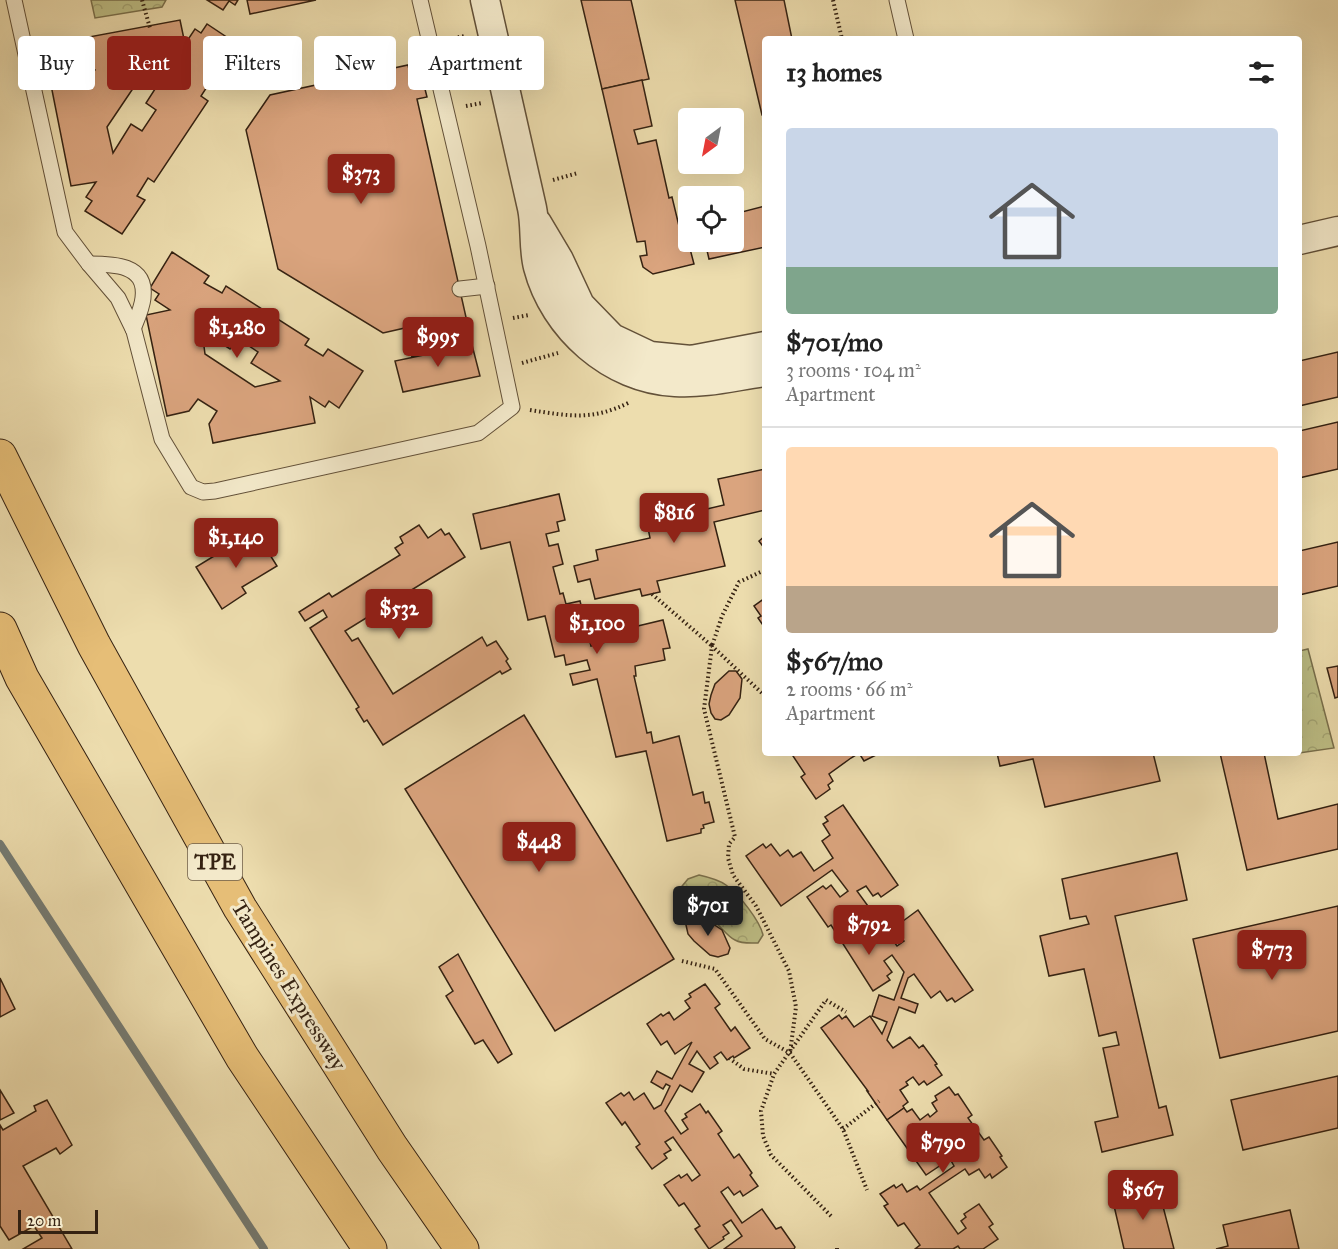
<!DOCTYPE html>
<html lang="en">
<head>
<meta charset="utf-8">
<style>
	body { margin:0; font-family:"IM FELL Great Primer",serif; background:#f6f6f6; color:#222; height:100vh; display:flex; flex-direction:column; font-size:22px; white-space:nowrap }
	* { box-sizing:border-box; margin:0 }
	p { font-size:20px; color:#767676 }
	.icon { flex:none; width:33px; height:33px; fill:none; stroke:currentColor; stroke-width:2; stroke-linecap:round; stroke-linejoin:round }
	.map { position:relative; flex:1; overflow:hidden }
	.sheet { position:absolute; left:762px; top:36px; width:540px; height:720px; display:flex; flex-direction:column; background:#fff; border-radius:6px; box-shadow:0 6px 24px #0002 }
	.sheet>* { flex:none }
	.hud { position:absolute; left:18px; top:36px; width:570px; height:54px; display:flex; gap:12px }
	.needle { width:39px; rotate:212deg }
	.tools { position:absolute; left:678px; top:108px; display:grid; gap:12px }
	.tools a { display:grid; place-items:center; width:66px; height:66px; border-radius:6px; background:#fff; box-shadow:0 6px 24px #0002; font-size:30px }
	.scale { position:absolute; left:18px; bottom:15px; width:80px; box-sizing:border-box; padding-left:6px; border:3px solid #352212; border-top:0; font-size:16px; line-height:21px; white-space:nowrap; color:#352212; -webkit-text-stroke:4px #f3e9ca; paint-order:stroke }
	.price { position:absolute; translate:-50% -51px; padding:0 14px; border-radius:6px; background:#8f2418; color:#fff; font-size:20px; line-height:39px; filter:drop-shadow(0 2px 3px #0008) }
	.price::after { content:''; position:absolute; left:50%; top:36px; width:18px; height:14px; margin-left:-9px; background:inherit; clip-path:polygon(0 0,100% 0,50% 100%) }
	.price.current { background:#222; color:#fff }
	ul { padding:0; list-style:none }
	li { display:grid; align-content:center; gap:12px; height:318px; padding:0 24px }
	li+li { border-top:2px solid #e0e0e0 }
	li span { display:grid; place-items:center; height:186px; border-radius:6px; color:#555 }
	li>.icon { margin-inline-start:auto }
	span .icon { width:108px; height:108px; fill:#fffc; stroke-width:1 }
	li b { font-size:26px }
	h2 { display:flex; justify-content:space-between; align-items:center; height:72px; padding:0 24px; font-size:26px }
	.pill { padding:0 21px; border-radius:6px; background:#fff; box-shadow:0 6px 24px #0002; font-size:21px; line-height:54px }
	.pill.current { background:#8f2418; color:#fff }
	.map>svg:first-child { display:block }
	.park { fill:url(#park-crowns); stroke:#7a704c; stroke-width:1.5 }
	.lines { fill:none; stroke-linecap:round; stroke-linejoin:round }
	.stream { stroke:#757c74; stroke-width:8 }
	.building { fill:#daa47e; stroke:#352212; stroke-width:1.5; fill-rule:evenodd }
	.service-casing { stroke:#635139; stroke-width:17 }
	.minor-casing { stroke:#635139; stroke-width:31 }
	.motorway-casing { stroke:#352212; stroke-width:35 }
	.path { stroke:#352212; stroke-width:4; stroke-dasharray:1.5 3; stroke-linecap:butt }
	.service { stroke:#f3e9ca; stroke-width:15 }
	.minor { stroke:#f3e9ca; stroke-width:28 }
	.motorway { stroke:#e6be77; stroke-width:33 }
	.labels { text-anchor:middle; dominant-baseline:central; stroke-width:6; stroke-linejoin:round; paint-order:stroke }
	.shield { fill:#f3e9ca; stroke:#6e5e49; stroke-width:1.5 }
	.shield-label { font-size:21px; font-weight:bold; fill:#352212 }
	.street-label { font-size:22px; fill:#352212; stroke:#f3e9ca }
</style>
</head>
<body>
<div class="map">
<svg width="1338" height="1249" viewBox="0 0 1338 1249">
	<defs>
		<pattern id="park-crowns" width="20" height="18" patternUnits="userSpaceOnUse" patternTransform="scale(1.5)"><rect width="20" height="18" fill="#bebf86"/><path d="M2 6a3 3 0 1 1 6 0M12 15a3 3 0 1 1 6 0" fill="none" stroke="#a4a473"/></pattern>
	</defs>
	<rect width="100%" height="100%" fill="#edddae"/>
	<filter id="stains"><feTurbulence type="fractalNoise" baseFrequency=".00333" numOctaves="4"/><feColorMatrix values="0 0 0 0 .2 0 0 0 0 .09 0 0 0 0 .02 0 0 0 .5 -.17"/></filter>
	<radialGradient id="worn" r=".72"><stop offset=".6" stop-color="#630" stop-opacity="0"/><stop offset="1" stop-color="#630" stop-opacity=".3"/></radialGradient>
	<g class="park">
		<path d="M91 0H166L162 7 95 18Z"/>
		<path d="M1308 649 1334 748 1292 754 1299 753V651Z"/>
		<path d="M699 875C708 877 719 880 726 885 739 894 760 921 763 935L758 943C750 943 742 944 735 940 725 935 718 921 706 916 698 913 690 916 684 909 679 904 679 899 678 891L688 879Z"/>
	</g>
	<g class="lines">
		<path class="stream" d="M0 844 264 1249"/>
	</g>
	<g class="building">
		<path d="M207 0H238L235 5 229 1 223 10Z"/>
		<path d="M247 0H316L250 14Z"/>
		<path d="M581 0H631L649 79 602 89Z"/>
		<path d="M735 0H784L792 39H765V115H762Z"/>
		<path d="M180 20 185 44 195 29 201 33 207 24 243 48 219 83 212 79 201 96 208 101 154 182 148 178 137 196 145 200 122 234 85 211 92 201 86 197 96 182 71 186 51 85 70 81 82 89 95 70 83 61 78 39ZM164 75 146 103 156 110 142 131 131 124 113 153 107 127 140 78Z"/>
		<path d="M408 65 412 83 423 81 427 97 417 99 472 344 412 357 405 328 383 333 278 269 246 130 270 95Z"/>
		<path d="M642 80 652 126 634 130 638 144 656 140 669 198 672 197 679 226 688 224V242H734V214L765 206V247L709 259 705 242 689 245 694 264 653 274 643 267 640 256 647 255 645 241 637 242 602 89Z"/>
		<path d="M172 252 209 276 204 283 222 293 226 286 309 339 305 345 323 356 328 349 363 371 339 408 329 401 325 407 310 397 315 423 213 443 209 424 217 411 198 399 189 411 167 416 146 315 170 310 155 300 159 294 150 288ZM202 331 230 349 237 338 258 352 251 363 280 381 255 387 205 354Z"/>
		<path d="M472 345 480 376 403 392 395 361Z"/>
		<path d="M1338 352V397L1299 406V361Z"/>
		<path d="M1338 422V469L1299 478V431Z"/>
		<path d="M765 469V510L714 522 725 566 657 581 660 592 642 596 640 589 595 599 590 579 578 582 574 566 598 560 596 550 650 538 647 523 724 505 718 479Z"/>
		<path d="M559 494 565 520 557 522 559 531 546 534 549 546 558 544 563 564 553 567 560 594 563 593 566 604 580 601 591 646 606 642 604 634 663 620 670 648 663 649 665 660 635 666 636 676H634L647 733 651 732 653 743 679 736 693 795 703 792 705 803 709 802 714 822 703 825 704 828 701 829V833L667 841 646 751 616 757 597 679 573 685 570 674 590 670 587 660 566 665 564 655 555 657 545 616 528 620 510 542 481 549 473 514Z"/>
		<path d="M419 525 428 538 441 529 445 535 449 533 465 557 345 631 352 641 358 638 393 694 482 637 487 646 496 641 508 659 506 661 511 669 502 674 500 671 383 745 367 720 364 722 356 709 359 707 310 628 327 617 323 610 305 621 299 612 329 593 332 597 337 594 400 555 395 548 403 543 400 537Z"/>
		<path d="M255 531 277 566 242 587 246 593 222 609 196 567Z"/>
		<path d="M765 536V549L759 541Z"/>
		<path d="M1338 542V586L1299 595V551Z"/>
		<path d="M765 598V628L758 618 761 616 754 606Z"/>
		<path d="M1338 666V697L1335 698 1327 668Z"/>
		<path d="M729 671H736L742 679 740 698 729 715 721 720 715 719 711 713 709 704 711 695 715 684Z"/>
		<path d="M524 715 674 959 555 1031 405 789Z"/>
		<path d="M791 753H880L864 761 859 753 851 758 829 774 833 781 828 785 830 789 816 799 801 777 805 774Z"/>
		<path d="M997 753H1153L1160 781 1045 807 1033 759 1000 766Z"/>
		<path d="M1220 753H1264L1278 819 1338 804V849L1247 870Z"/>
		<path d="M843 805 898 885 881 897 878 893 873 896 866 886 857 891 897 946 904 941 896 930 902 927 899 924 918 910 973 990 955 1002 952 998 947 1001 940 991 931 998 914 974 908 978 901 998 918 1004 915 1013 899 1007 887 1040 893 1048 910 1037 919 1048 923 1045 937 1064 935 1065 942 1075 927 1085 924 1081 919 1085 913 1077 906 1082 908 1085 900 1090 908 1102 903 1106 904 1108 887 1120 867 1091H868L821 1028 839 1015 842 1019 846 1016 854 1027 870 1016 882 1034 887 1022 872 1016 879 995 894 1000 904 972 892 955 884 961 892 972 887 976 890 980 873 991 831 925 828 927 807 897 823 886 826 889 831 885 840 897 848 891 832 870 781 906 746 856 763 844 766 848 771 844 780 856 788 850 793 857 801 852 814 871 833 858 822 841 830 835 823 824 828 821 825 817Z"/>
		<path d="M1177 853 1187 900 1115 916 1159 1108 1166 1106 1173 1135 1102 1152 1095 1122 1118 1117 1103 1048 1119 1045 1116 1032 1099 1036 1084 969 1049 976 1040 936 1089 924 1086 916 1070 919 1062 879Z"/>
		<path d="M1338 906V1031L1220 1058 1193 939Z"/>
		<path d="M694 917 704 918 722 930 730 948 728 954 718 957 710 955 694 941 688 934 686 925 688 919Z"/>
		<path d="M458 954 512 1054 498 1063 483 1040 475 1044 446 996 453 991 439 967Z"/>
		<path d="M0 978 15 1009 0 1017Z"/>
		<path d="M705 984 720 1004 715 1008 731 1031 735 1027 750 1048 734 1058 733 1056 727 1060 721 1052 714 1057 718 1063 710 1069 697 1051 689 1064 704 1072 692 1092 680 1085 665 1111 681 1134 688 1129 682 1120 687 1117 685 1114 700 1104 706 1113 708 1111 722 1131 718 1134 734 1158 739 1154 752 1173 750 1175 758 1186 743 1196 740 1191 734 1195 728 1187 721 1192 742 1223 762 1209 776 1229 781 1227 795 1247 794 1249H724L742 1236 731 1220 723 1225 729 1233 723 1237 724 1239 709 1249 695 1229 700 1226 684 1203 679 1206 664 1185 679 1175 681 1178 687 1174 692 1181 700 1175 673 1137 665 1142 671 1150 664 1154 667 1158 652 1169 636 1147 640 1144 625 1122 622 1125 606 1103 621 1093 624 1096 629 1092 634 1100 644 1093 654 1109 661 1105 670 1086 666 1084 663 1089 651 1082 657 1071 672 1079 692 1042 675 1054 667 1041 661 1045 647 1024 661 1014 663 1016 669 1012 674 1020 690 1008 685 1001 691 997 689 994Z"/>
		<path d="M1338 1076V1128L1243 1150 1231 1100Z"/>
		<path d="M949 1087 955 1095 958 1094 972 1115 968 1118 984 1140 989 1137 1002 1156 1000 1157 1007 1167 992 1178 990 1174 985 1178 979 1169 969 1175 965 1169 929 1193 958 1234 966 1228 961 1221 966 1217 964 1214 979 1204 993 1224 989 1227 998 1239 983 1249H960L958 1246 953 1249H915L920 1245 904 1223 898 1226 884 1206 888 1204 880 1194 894 1185 896 1188 902 1184 907 1192 917 1186 920 1190 954 1166 950 1159 926 1175 887 1120 904 1108 907 1112 912 1109 920 1120 928 1114 930 1117 937 1111 932 1103 937 1100 935 1096Z"/>
		<path d="M0 1090 14 1113 0 1120Z"/>
		<path d="M47 1100 72 1145 60 1154 56 1148 23 1166 72 1249H23L42 1238 34 1226 9 1240 0 1226V1125L3 1130 36 1111 34 1106Z"/>
		<path d="M1158 1187 1174 1249H1124L1112 1197Z"/>
		<path d="M1290 1210 1299 1249H1216L1228 1246 1223 1225Z"/>
	</g>
	<g class="lines">
		<defs>
			<g id="service">
				<path d="M14 0 65 232 89 264 118 298 134 331 162 439 191 487 203 492 215 491 478 433 512 407 478 246 420 0"/>
				<path d="M897 0 906 39"/>
				<path d="M89 264C113 264 147 264 143 298 142 308 137 319 133 329"/>
				<path d="M460 289 487 286"/>
			</g>
			<g id="minor">
				<path d="M485 0C501 69 516 139 532 208 536 227 533 248 538 267 554 328 611 379 675 382 705 384 735 376 765 372"/>
				<path d="M537 223 559 260 580 305 612 338 650 356 691 360 765 346"/>
				<path d="M1299 240 1338 231"/>
			</g>
			<g id="motorway">
				<path d="M0 456 94 645 240 908 392 1148 462 1249"/>
				<path d="M0 629 22 678 242 1057 370 1249"/>
			</g>
		</defs>
		<use href="#service" class="service-casing"/>
		<use href="#minor" class="minor-casing"/>
		<use href="#motorway" class="motorway-casing"/>
		<g class="path">
			<path d="M142 0 150 28"/>
			<path d="M833 0 842 39"/>
			<path d="M449 39 465 36"/>
			<path d="M466 106 482 103"/>
			<path d="M553 180 578 173"/>
			<path d="M513 318 529 315"/>
			<path d="M522 363 558 353"/>
			<path d="M530 410C569 416 593 421 630 402"/>
			<path d="M652 594 712 646 722 616 739 582 765 570"/>
			<path d="M765 696 712 646 704 709 735 837 729 844 728 858 733 875 756 906 789 971 796 1007 790 1053"/>
			<path d="M682 961 715 969 765 1039 790 1053 843 1129 867 1190"/>
			<path d="M729 1058 744 1069 774 1074"/>
			<path d="M843 1129 879 1101"/>
			<path d="M831 1216 771 1155 763 1136 761 1111 774 1074 826 1000 846 1012"/>
			<path d="M837 1248V1249"/>
		</g>
		<use href="#service" class="service"/>
		<use href="#minor" class="minor"/>
		<use href="#motorway" class="motorway"/>
	</g>
	<g class="labels">
		<rect class="shield" x="188" y="844" width="54" height="36" rx="4.5"/>
		<g class="shield-label">
			<text x="215" y="862">TPE</text>
		</g>
		<g class="street-label">
			<text transform="translate(289 985) rotate(58)">Tampines Expressway</text>
		</g>
	</g>
	<rect width="100%" height="100%" filter="url(#stains)"/>
	<rect width="100%" height="100%" fill="url(#worn)"/>
</svg>
<div class="tools">
<a><svg class="needle" viewBox="-14 -14 28 28"><path d="M0-13l5 13h-10z" fill="#e53935"/><path d="M0 13l5-13h-10z" fill="#767676"/></svg></a>
<a><svg class="icon" aria-label="locate" viewBox="0 0 24 24"><circle cx="12" cy="12" r="6"/><path d="M12 2v4M12 18v4M2 12h4M18 12h4"/></svg></a>
</div>
<div class="scale">20 m</div>
<b class="price" style="left:361px;top:205px">$373</b>
<b class="price" style="left:237px;top:359px">$1,280</b>
<b class="price" style="left:438px;top:368px">$995</b>
<b class="price" style="left:674px;top:544px">$816</b>
<b class="price" style="left:236px;top:569px">$1,140</b>
<b class="price" style="left:399px;top:640px">$532</b>
<b class="price" style="left:597px;top:655px">$1,100</b>
<b class="price" style="left:539px;top:873px">$448</b>
<b class="price current" style="left:708px;top:937px">$701</b>
<b class="price" style="left:869px;top:956px">$792</b>
<b class="price" style="left:1272px;top:981px">$773</b>
<b class="price" style="left:943px;top:1174px">$790</b>
<b class="price" style="left:1143px;top:1221px">$567</b>
<div class="hud">
<a class="pill">Buy</a>
<a class="pill current">Rent</a>
<a class="pill">Filters</a>
<a class="pill">New</a>
<a class="pill">Apartment</a>
</div>
<section class="sheet">
<h2>13 homes<svg class="icon" aria-label="filters" viewBox="0 0 24 24"><path d="M4 7h16M4 17h16"/><circle cx="9" cy="7" r="2"/><circle cx="15" cy="17" r="2"/></svg></h2>
<ul>
<li><span style="background:linear-gradient(#c9d6e8 75%,#7fa58c 0)"><svg class="icon" aria-label="home" viewBox="0 0 24 24"><path d="M3 11l9-7 9 7M6 9v11h12V9"/></svg></span><div><b>$701/mo</b><p>3 rooms · 104 m²</p><p>Apartment</p></div></li>
<li><span style="background:linear-gradient(#ffd9b3 75%,#b9a48a 0)"><svg class="icon" aria-label="home" viewBox="0 0 24 24"><path d="M3 11l9-7 9 7M6 9v11h12V9"/></svg></span><div><b>$567/mo</b><p>2 rooms · 66 m²</p><p>Apartment</p></div></li>
</ul>
</section>
</div>
</body>
</html>
